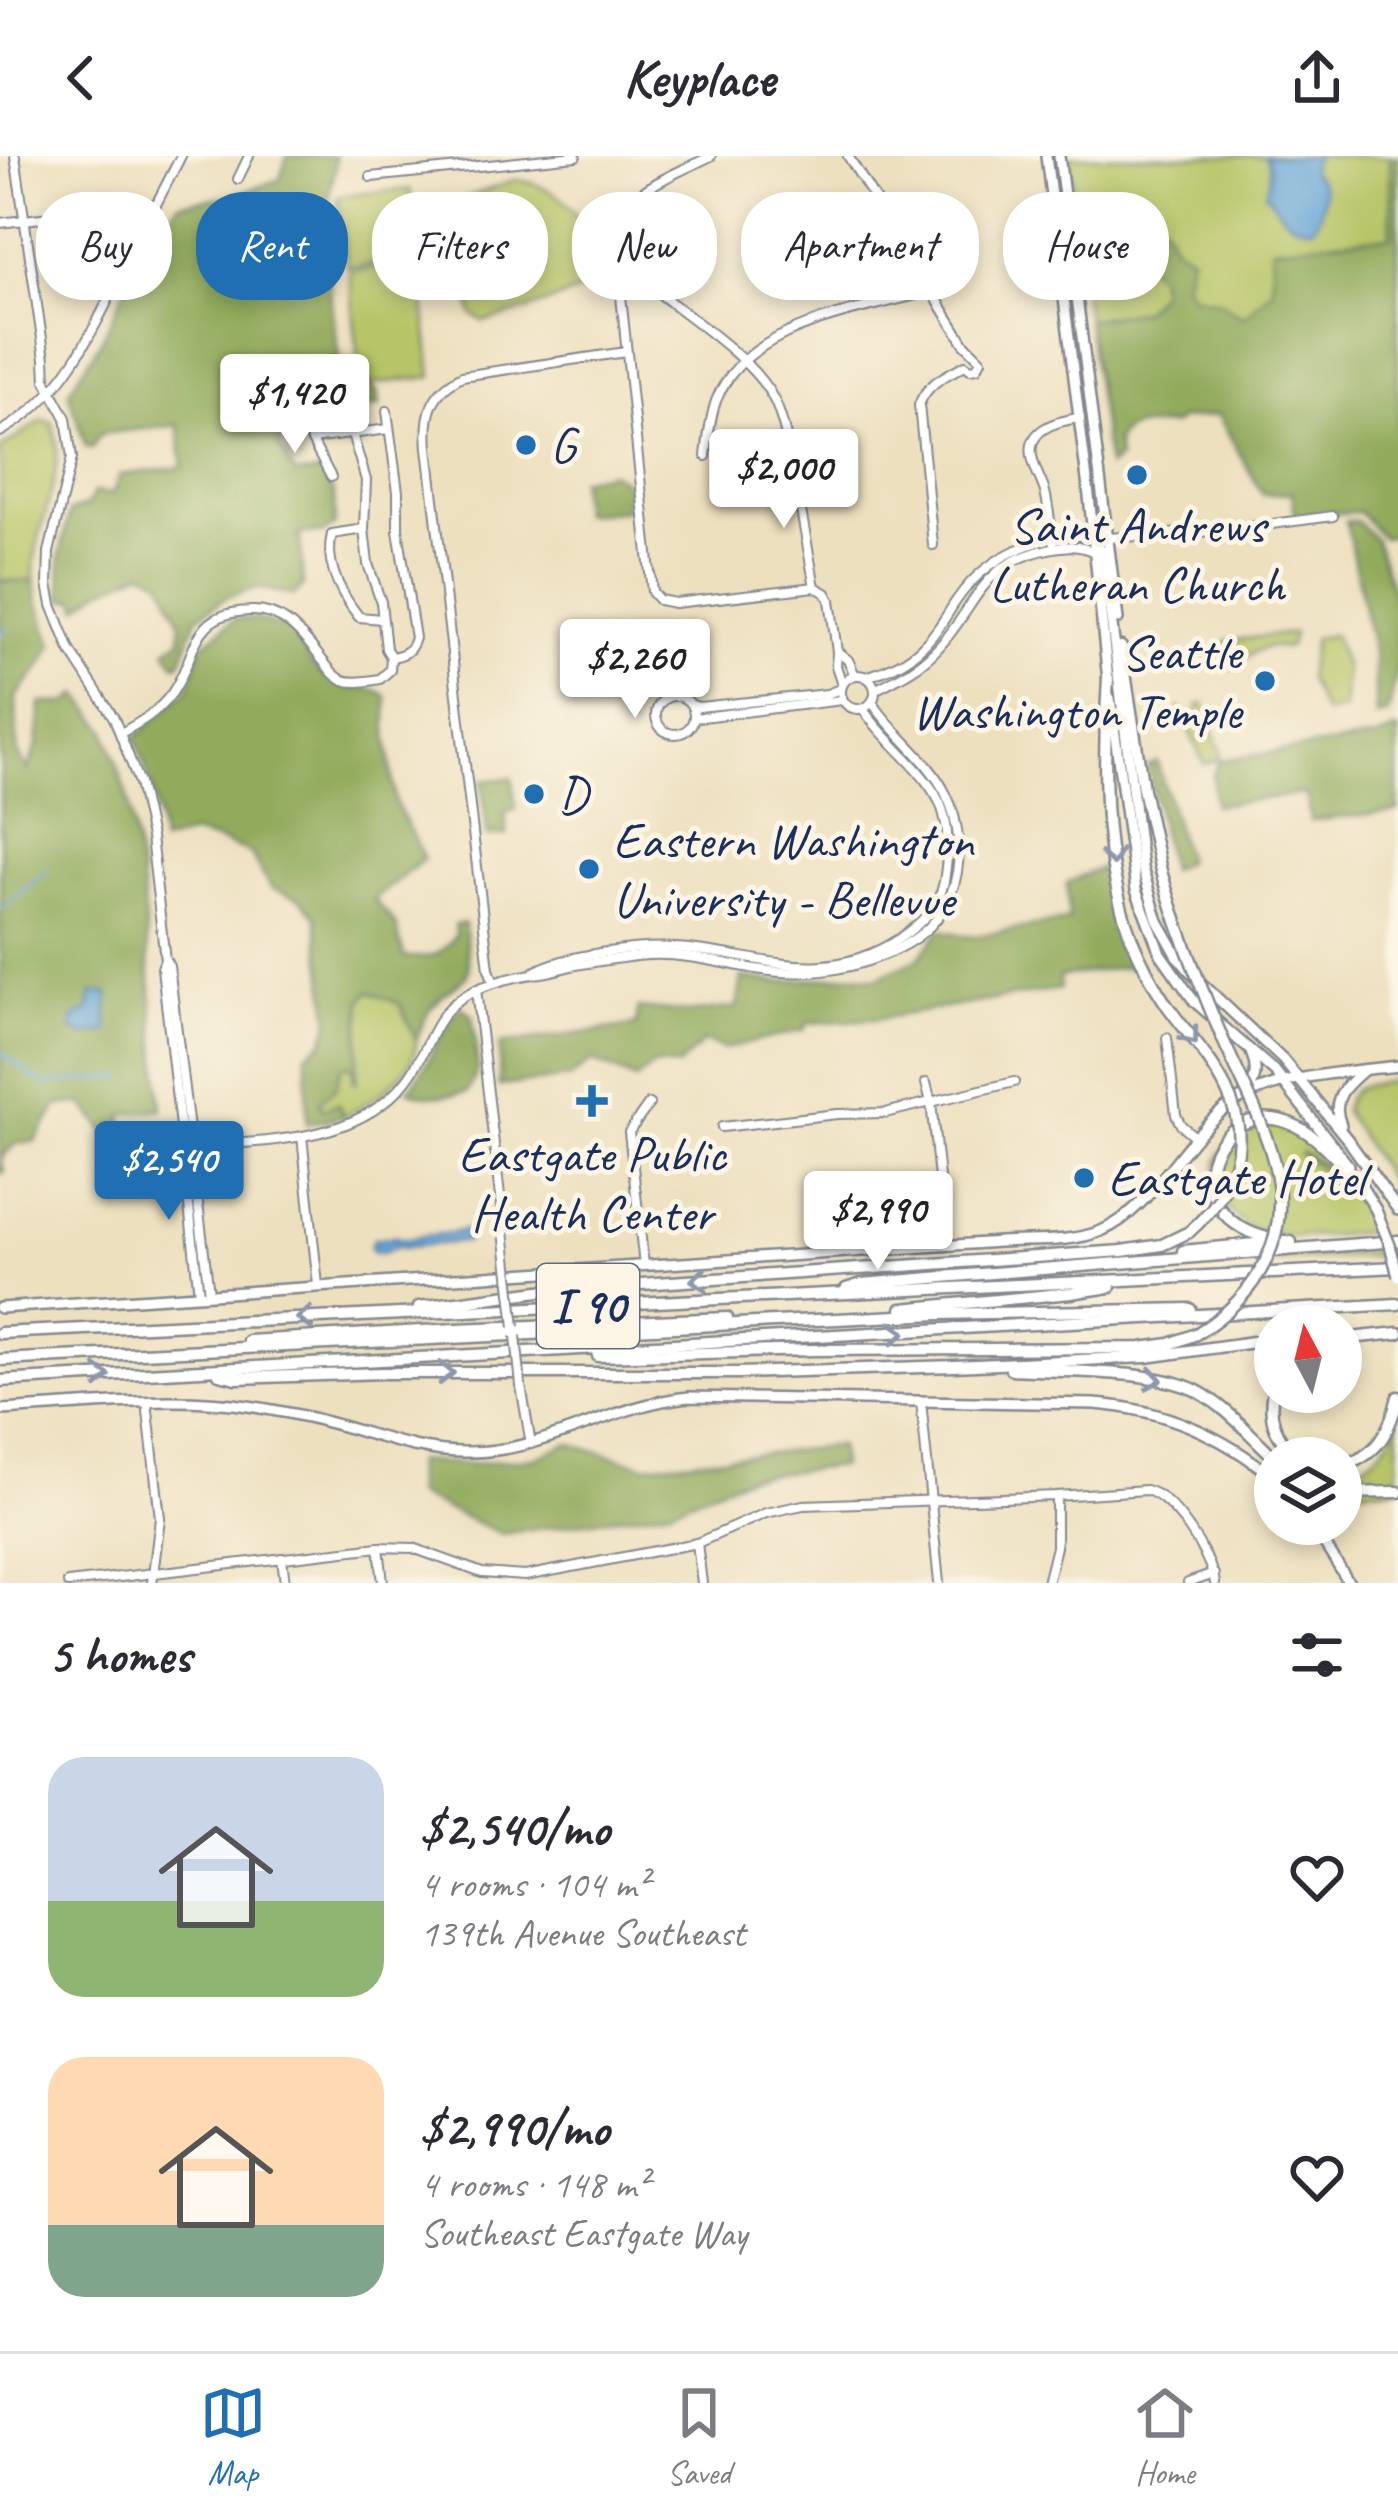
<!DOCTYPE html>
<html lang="en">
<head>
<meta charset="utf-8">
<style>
	body { margin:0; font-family:Caveat,sans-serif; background:#f2f2f3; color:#2b2b33; height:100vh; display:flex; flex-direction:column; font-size:45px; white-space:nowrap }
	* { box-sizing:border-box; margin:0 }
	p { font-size:39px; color:#7c7c81 }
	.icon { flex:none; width:66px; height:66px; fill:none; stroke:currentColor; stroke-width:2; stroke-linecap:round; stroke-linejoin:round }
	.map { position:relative; height:1427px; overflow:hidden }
	.drawer { display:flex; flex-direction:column; background:#fff; flex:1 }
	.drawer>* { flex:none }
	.guide { position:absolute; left:36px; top:36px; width:1326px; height:108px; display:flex; gap:24px }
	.needle { width:78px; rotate:353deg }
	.tools { position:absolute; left:1254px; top:1149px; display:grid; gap:24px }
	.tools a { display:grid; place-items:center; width:108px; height:108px; border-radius:50%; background:#fff; box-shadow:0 6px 18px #0003; font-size:60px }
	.price { position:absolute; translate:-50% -102px; padding:0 27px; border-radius:12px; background:#fff; color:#222; font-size:39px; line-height:78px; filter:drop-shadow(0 3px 6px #0008) }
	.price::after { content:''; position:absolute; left:50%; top:72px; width:36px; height:27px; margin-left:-18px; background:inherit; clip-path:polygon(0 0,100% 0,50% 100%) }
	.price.active { background:#1f6fb2; color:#fff }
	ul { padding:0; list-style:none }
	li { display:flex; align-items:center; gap:36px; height:300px; padding:0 48px }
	li span { display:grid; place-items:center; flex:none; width:336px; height:240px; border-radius:36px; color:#555 }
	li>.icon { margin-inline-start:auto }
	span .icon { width:144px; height:144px; fill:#fffc; stroke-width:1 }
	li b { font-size:51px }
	h2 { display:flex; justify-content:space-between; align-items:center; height:144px; padding:0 48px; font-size:51px }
	.tag { padding:0 42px; border-radius:48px; background:#fff; box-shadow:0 6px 18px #0003; font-size:42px; line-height:108px }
	.tag.active { background:#1f6fb2; color:#fff }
	header { display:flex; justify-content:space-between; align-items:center; height:156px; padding:0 48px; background:#fff; font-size:54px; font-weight:800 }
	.tabs { display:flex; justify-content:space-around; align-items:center; height:168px; border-top:3px solid #e1e1e2; background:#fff; font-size:33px; color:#7c7c81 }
	.tabs a { display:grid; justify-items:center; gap:6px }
	.tabs .active { color:#1f6fb2 }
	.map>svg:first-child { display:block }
	.green { fill:#b7c567; stroke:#697a62; stroke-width:3 }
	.forest { fill:#91aa5c; stroke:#566c5d; stroke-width:3 }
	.water { fill:#63a4d6; stroke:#3f6a9a; stroke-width:3 }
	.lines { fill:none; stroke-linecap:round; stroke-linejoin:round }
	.stream { stroke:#63a4d6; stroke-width:3 }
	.minor-casing { stroke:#84888e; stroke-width:12 }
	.major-casing { stroke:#84888e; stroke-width:14 }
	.highway-casing { stroke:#84888e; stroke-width:15 }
	.minor { stroke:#fff; stroke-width:8 }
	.major { stroke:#fff; stroke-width:9 }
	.highway { stroke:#fff; stroke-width:10 }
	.minor-bridge-casing { stroke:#84888e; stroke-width:12; stroke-linecap:butt }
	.major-bridge-casing { stroke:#84888e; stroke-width:14; stroke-linecap:butt }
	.highway-bridge-casing { stroke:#84888e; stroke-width:15; stroke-linecap:butt }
	.minor-bridge { stroke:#fff; stroke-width:8 }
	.major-bridge { stroke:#fff; stroke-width:9 }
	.highway-bridge { stroke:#fff; stroke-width:10 }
	.oneway { stroke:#8d97ae }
	.poi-dot { fill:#1f6fb2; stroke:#fcf5e5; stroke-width:4.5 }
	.labels { text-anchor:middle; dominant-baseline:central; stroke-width:10; stroke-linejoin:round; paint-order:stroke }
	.shield { fill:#fcf5e5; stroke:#5e6a86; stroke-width:3 }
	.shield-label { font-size:48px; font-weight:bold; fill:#1b2f5e }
	.poi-label { font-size:51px; fill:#1b2f5e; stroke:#fcf5e5; text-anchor:start }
</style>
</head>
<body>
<header><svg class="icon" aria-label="back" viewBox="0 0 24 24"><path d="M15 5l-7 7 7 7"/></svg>Keyplace<svg class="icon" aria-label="share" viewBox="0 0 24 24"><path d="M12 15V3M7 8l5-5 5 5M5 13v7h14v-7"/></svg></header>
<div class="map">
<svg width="1398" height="1427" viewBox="0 0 1398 1427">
	<rect width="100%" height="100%" fill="#fcf5e5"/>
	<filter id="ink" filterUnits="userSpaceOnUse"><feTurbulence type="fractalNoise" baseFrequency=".00833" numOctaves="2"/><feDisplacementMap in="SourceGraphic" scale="24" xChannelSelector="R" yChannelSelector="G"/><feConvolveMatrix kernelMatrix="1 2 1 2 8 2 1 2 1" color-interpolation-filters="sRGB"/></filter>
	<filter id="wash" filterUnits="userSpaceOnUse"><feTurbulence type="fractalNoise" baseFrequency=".004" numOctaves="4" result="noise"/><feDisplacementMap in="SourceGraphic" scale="48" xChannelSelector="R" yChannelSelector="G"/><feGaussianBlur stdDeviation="2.7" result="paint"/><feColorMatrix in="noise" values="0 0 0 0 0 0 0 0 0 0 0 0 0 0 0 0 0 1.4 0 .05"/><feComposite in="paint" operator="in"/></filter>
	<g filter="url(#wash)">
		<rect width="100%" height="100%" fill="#ede0bf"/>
		<g class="green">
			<path d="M1070 0H1398V346L1281 249 1102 268 1087 164Z"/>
			<path d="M515 24C530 24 539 30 552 36 589 57 587 90 596 129L525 155 484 166 473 159 449 48Z"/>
			<path d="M410 33C416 59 415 92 387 105 375 110 359 110 347 111L338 44 340 40Z"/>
			<path d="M420 108 432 221 361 229 349 115Z"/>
			<path d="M43 264 52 266C71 319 31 370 34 424L0 425V293Z"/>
			<path d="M1293 477 1290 489 1285 492C1267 488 1260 493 1245 502L1242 495 1231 494 1228 497 1229 512 1222 502 1219 489 1224 490 1227 485Z"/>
			<path d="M1334 479 1345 512 1344 554 1324 557 1307 522 1314 482Z"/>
			<path d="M1204 547 1221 597 1218 604 1204 608 1180 554V551L1187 566H1195L1199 548Z"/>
			<path d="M369 834 400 848C404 858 415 874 416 884 418 917 369 948 344 960L338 948 322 953 319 946 336 931 341 911 353 908 356 925 362 843Z"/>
			<path d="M1398 925V1039L1344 955C1347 926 1374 928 1398 925Z"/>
			<path d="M1266 968C1306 969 1337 1007 1355 1038L1338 1019 1302 996 1300 999C1338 1022 1353 1035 1372 1076 1335 1078 1294 1086 1258 1074 1222 1062 1198 1014 1232 984 1241 976 1254 971 1266 968Z"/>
			<path d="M1398 1092V1099L1137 1112 1302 1097Z"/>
			<path d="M1398 1264V1331L1361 1333 1341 1331V1316C1370 1310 1388 1291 1398 1264Z"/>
		</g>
		<g class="forest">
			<path d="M287 0H335V12L322 73 340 209 378 236 380 250 276 262 280 290 295 318 321 317 334 337 335 369 324 377H300L303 430 295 439 257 432 227 441 197 461 181 506 176 509 166 494 181 483V467L162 424 143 415 100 435 79 451 78 444 62 443 60 400 70 355 87 350 95 336 112 338 120 319 183 311 178 269 100 278 92 292 86 291 69 239 70 233 100 187 140 102 179 47 233 40 280 23Z"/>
			<path d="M1390 0H1398V377L1383 382 1359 356 1295 359 1292 336 1263 339 1218 259 1181 263 1172 269 1134 271 1123 276 1116 285 1118 303 1108 311 1087 164 1143 154 1160 135 1157 119 1129 92 1083 99 1078 68 1103 63 1163 67 1174 89 1191 100 1184 127 1193 140 1217 144 1243 161 1272 133V91L1391 80Z"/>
			<path d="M611 316 631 330 625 354 581 358 579 323Z"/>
			<path d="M1356 365 1375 383 1398 451V510L1388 557 1376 561 1374 502 1346 365Z"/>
			<path d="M34 424 40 452 53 489 39 513 16 541 17 595 28 614 37 589 41 547H68L79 538 106 574 127 639 141 720 162 953 124 958 121 972 108 979 83 948 58 949 35 985 15 988 1 1002 4 1016 0 1018V425Z"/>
			<path d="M254 462 291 474C303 495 317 524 342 530 360 535 373 528 387 541V578L395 646 424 703 374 743 396 769 404 801C432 802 439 802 456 779L455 769 464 767 469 812 465 822 444 838 428 855 416 884 400 848 369 835 362 844 356 927 354 925 352 909 341 911 336 931 319 946 323 953 338 948 344 960 307 968V897L323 885 330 864 316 760 299 742 271 732 250 697 222 686 191 678 161 687C158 649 148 617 135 582L189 532 201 490 235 463Z"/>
			<path d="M1398 574V655L1310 665 1307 641 1303 638 1214 649 1213 618 1221 604 1377 582Z"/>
			<path d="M1157 606 1186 705 1169 715 1148 610Z"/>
			<path d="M512 622 516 653 505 657 507 679 487 680 482 625Z"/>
			<path d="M1100 712 1109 758 1131 810 1059 821 1060 833 877 863 807 867 804 874 724 893 704 885 679 910 654 909 636 924 592 905 570 922 499 930 500 888 636 870 638 852 687 857 737 851 742 822 779 826 852 819 876 822 919 802 940 774 971 781 1069 764 1067 727Z"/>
			<path d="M462 851 472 860 478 913 468 936C448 939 427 943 408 934 432 908 437 875 462 851Z"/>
			<path d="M568 1287 643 1309 839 1290 841 1310 748 1320 666 1354 502 1378 415 1339V1305L472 1308 534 1302Z"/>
		</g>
		<g class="water">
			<path d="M1265 0H1317C1315 3 1312 6 1311 10 1310 20 1318 20 1322 29 1327 42 1320 62 1313 71 1283 71 1283 55 1265 37 1270 23 1272 14 1265 0Z"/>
			<path d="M92 837H108V876L83 879 72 874 74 862 89 854Z"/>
			<path d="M464 1074 470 1078 468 1085C446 1088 423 1088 402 1092L399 1090 381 1097 372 1095 370 1091 374 1083 396 1081 407 1084C426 1077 445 1080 464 1074Z"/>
		</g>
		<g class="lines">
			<g class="stream">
				<path d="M0 479 7 471"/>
				<path d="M0 753 48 715"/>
				<path d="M0 896 43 928 124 921"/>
			</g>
		</g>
	</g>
	<g filter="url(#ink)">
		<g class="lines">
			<defs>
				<g id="minor">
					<path d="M15 0 45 203 46 225 66 262 72 302 49 396 48 428 52 449 70 494 114 562 139 627 151 681 165 804 162 812 199 1138"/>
					<path d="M711 0C678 17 623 35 614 73L652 436 659 444 675 447 815 431 826 437 830 444 837 496 836 510 842 528"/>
					<path d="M848 0 964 187 981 204 977 212 970 213 965 209C945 220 927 227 919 249L933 389"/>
					<path d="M371 21 576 0"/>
					<path d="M238 23 249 0"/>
					<path d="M0 67 155 48"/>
					<path d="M655 134C691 163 752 202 773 242 782 258 785 278 790 296"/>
					<path d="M306 265 311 283 331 321"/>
					<path d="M0 276C64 241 91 178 122 116 141 77 161 39 181 0"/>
					<path d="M352 278 366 324 364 373 368 408 381 446 386 493 391 501C404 499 411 496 415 482L398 374V336L387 255"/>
					<path d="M311 283 389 273"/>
					<path d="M706 300C708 282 710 262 716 245 744 171 849 157 916 139L929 131"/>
					<path d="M793 311 815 431"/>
					<path d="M364 373 332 378C324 408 341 438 359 461L382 463"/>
					<path d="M1053 385C1050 368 1049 351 1045 336 1042 326 1037 318 1034 308 1022 274 1055 265 1080 262"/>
					<path d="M839 497 848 504 855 519"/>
					<circle cx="858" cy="536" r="17"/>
					<path d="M866 521C888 514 907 506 923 490 937 477 946 460 956 445 977 414 1004 396 1038 386 1056 380 1076 376 1094 383L1226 374 1333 360"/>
					<path d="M875 534C898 522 921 511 938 492 979 448 978 409 1048 393 1065 390 1079 388 1094 396"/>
					<circle cx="675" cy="559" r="19"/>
					<path d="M692 549 699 551 827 538 840 533"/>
					<path d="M694 562 842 544"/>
					<path d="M121 577C141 566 158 556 172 537 198 500 189 457 249 455 285 453 303 480 323 505 329 512 334 521 343 524 354 528 369 525 380 523L390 514 391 501"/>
					<path d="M166 805 169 810 209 1137"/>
					<path d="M534 816C564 799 641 789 677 792 759 797 821 834 900 782 921 767 938 753 944 726 948 700 951 670 939 645 920 609 885 586 863 553"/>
					<path d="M494 827 489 813 428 292C425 258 431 236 462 220L626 196"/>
					<path d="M476 833 507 1101"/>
					<path d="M1167 882 1176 959 1181 969 1195 981"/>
					<path d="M926 927 931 946 946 1089"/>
					<path d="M722 971 837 958 885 957 1014 926"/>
					<path d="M302 980 318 1129"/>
					<path d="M182 992C253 984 344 990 397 935 437 894 425 850 488 829 505 823 523 819 541 817 553 816 564 811 576 809 600 805 624 801 648 799 685 797 720 807 756 813 805 821 853 815 897 793 923 780 942 763 952 735 963 705 960 667 946 638 928 602 894 579 872 546"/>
					<path d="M644 1109 629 976 649 948"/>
					<path d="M521 1230 531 1288"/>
					<path d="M921 1245 939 1427"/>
					<path d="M147 1246 160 1362 152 1427"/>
					<path d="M697 1387 702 1427"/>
					<path d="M379 1391 383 1427"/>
					<path d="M282 1402 285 1427"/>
					<path d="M68 1427 379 1391 413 1392 482 1417 525 1420 697 1387 766 1357 803 1349 1056 1340 1146 1334C1173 1340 1211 1400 1215 1427"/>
					<path d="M1047 1427 1056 1391V1340"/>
					<path d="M1188 1427 1214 1418"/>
				</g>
				<g id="major">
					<path d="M1046 0 1089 340 1108 525"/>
					<path d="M1059 0 1118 463"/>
					<path d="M1094 383 1103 397 1142 712 1158 765 1179 802 1196 822 1283 904 1348 984 1398 1054"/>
					<path d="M1110 542 1136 734 1160 797 1194 845 1275 916 1348 1009"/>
					<path d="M1244 940C1257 927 1258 913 1251 896"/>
					<path d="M1341 969C1330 943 1345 930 1364 914"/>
					<path d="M1357 1023 1376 1054"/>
					<path d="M0 1152 1000 1086C1032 1084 1071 1087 1101 1075 1151 1055 1183 983 1227 951 1272 919 1345 916 1398 910"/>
					<path d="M0 1254C84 1250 172 1238 255 1251 279 1255 303 1259 327 1266 374 1278 419 1297 469 1296 547 1296 612 1248 689 1241L1095 1248C1163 1253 1223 1279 1275 1323"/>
					<path d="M1312 1368 1349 1427"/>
				</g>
				<g id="highway">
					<path d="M1121 491 1143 633 1161 715"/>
					<path d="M1108 522C1103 608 1101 700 1131 781"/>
					<path d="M1291 1086C1157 1073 1211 929 1296 970 1322 983 1339 1007 1360 1027"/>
					<path d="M1183 1095 1265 1087"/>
					<path d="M846 1133 862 1128 954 1120 1398 1085"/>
					<path d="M419 1151 539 1135 1122 1095 1162 1089 1189 1076"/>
					<path d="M902 1153 1071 1137 1110 1131"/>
					<path d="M0 1177 1398 1111"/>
					<path d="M1341 1183 1398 1177"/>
					<path d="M248 1185 456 1173 727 1162"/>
					<path d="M598 1200 813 1194 1141 1192 1170 1188 1196 1178"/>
					<path d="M0 1204 939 1158 1190 1153"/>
					<path d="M1011 1213C1061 1216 1154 1213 1197 1235 1227 1251 1250 1279 1275 1302"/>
					<path d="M219 1218 236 1222 383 1217H738L954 1210 1146 1201 1275 1183"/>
					<path d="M0 1225 1398 1148"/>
					<path d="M1275 1228C1266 1258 1274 1282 1298 1302"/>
					<path d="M1341 1310C1377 1301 1390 1275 1398 1241"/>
					<path d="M1341 1337 1398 1336"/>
				</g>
			</defs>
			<use href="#minor" class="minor-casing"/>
			<use href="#major" class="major-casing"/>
			<use href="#highway" class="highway-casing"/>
			<use href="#minor" class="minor"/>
			<use href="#major" class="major"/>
			<use href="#highway" class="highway"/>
			<defs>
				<g id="minor-bridge">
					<path d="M507 1101 515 1171"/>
					<path d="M516 1180 521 1230"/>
				</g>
				<path id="major-bridge" d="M1376 1054 1390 1089 1398 1120"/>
				<g id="highway-bridge">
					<path d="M1161 715C1177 771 1198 825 1221 879 1239 921 1263 963 1274 1007 1293 1080 1258 1140 1196 1178"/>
					<path d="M1131 781C1141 805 1152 827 1166 848 1186 876 1211 902 1226 933 1254 989 1233 1037 1189 1076"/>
				</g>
			</defs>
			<use href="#minor-bridge" class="minor-bridge-casing"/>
			<use href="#major-bridge" class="major-bridge-casing"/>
			<use href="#highway-bridge" class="highway-bridge-casing"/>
			<use href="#minor-bridge" class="minor-bridge"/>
			<use href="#major-bridge" class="major-bridge"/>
			<use href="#highway-bridge" class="highway-bridge"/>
		</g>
		<defs><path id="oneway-chevron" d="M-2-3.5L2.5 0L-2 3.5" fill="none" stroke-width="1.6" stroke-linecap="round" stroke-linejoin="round" transform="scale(3)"/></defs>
		<g class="oneway">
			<use href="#oneway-chevron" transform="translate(1112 701) rotate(82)"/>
			<use href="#oneway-chevron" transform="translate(1191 881) rotate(53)"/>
			<use href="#oneway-chevron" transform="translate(699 1124) rotate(176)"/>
			<use href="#oneway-chevron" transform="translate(305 1162) rotate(177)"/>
			<use href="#oneway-chevron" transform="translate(897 1177) rotate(-4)"/>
			<use href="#oneway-chevron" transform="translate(446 1217)"/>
			<use href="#oneway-chevron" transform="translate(102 1220) rotate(-3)"/>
			<use href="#oneway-chevron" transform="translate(1154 1223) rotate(9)"/>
		</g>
	</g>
	<g class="poi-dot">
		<circle cx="526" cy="289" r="12"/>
		<circle cx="1137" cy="319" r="12"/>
		<circle cx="1265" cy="525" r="12"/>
		<circle cx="534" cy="638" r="12"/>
		<circle cx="589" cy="713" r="12"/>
		<path d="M586 927h12v12h12v12h-12v12h-12v-12h-12v-12h12z"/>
		<circle cx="1084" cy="1022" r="12"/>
	</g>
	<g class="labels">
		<rect class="shield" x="537" y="1108" width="102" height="84" rx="9"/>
		<g class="shield-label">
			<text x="588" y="1150">I 90</text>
		</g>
		<g class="poi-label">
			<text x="550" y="289">G</text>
			<text x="1137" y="369" text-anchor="middle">Saint Andrews<tspan x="1137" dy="59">Lutheran Church</tspan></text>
			<text x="1241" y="496" text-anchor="end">Seattle<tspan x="1241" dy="59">Washington Temple</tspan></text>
			<text x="558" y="638">D</text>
			<text x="613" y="684">Eastern Washington<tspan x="613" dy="59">University - Bellevue</tspan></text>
			<text x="592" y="998" text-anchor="middle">Eastgate Public<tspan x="592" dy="59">Health Center</tspan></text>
			<text x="1108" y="1022">Eastgate Hotel</text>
		</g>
	</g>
</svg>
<div class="tools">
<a><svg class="needle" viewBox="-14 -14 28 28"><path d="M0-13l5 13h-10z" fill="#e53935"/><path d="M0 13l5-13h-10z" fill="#7c7c81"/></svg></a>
<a><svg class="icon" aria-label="layers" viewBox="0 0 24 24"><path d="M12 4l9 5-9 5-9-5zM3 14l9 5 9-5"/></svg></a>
</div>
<b class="price" style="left:295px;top:300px">$1,420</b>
<b class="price" style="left:784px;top:375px">$2,000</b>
<b class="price" style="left:635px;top:565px">$2,260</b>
<b class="price active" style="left:169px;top:1067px">$2,540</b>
<b class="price" style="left:878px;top:1117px">$2,990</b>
<div class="guide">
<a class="tag">Buy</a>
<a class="tag active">Rent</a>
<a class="tag">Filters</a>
<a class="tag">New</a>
<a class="tag">Apartment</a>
<a class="tag">House</a>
</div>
</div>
<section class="drawer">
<h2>5 homes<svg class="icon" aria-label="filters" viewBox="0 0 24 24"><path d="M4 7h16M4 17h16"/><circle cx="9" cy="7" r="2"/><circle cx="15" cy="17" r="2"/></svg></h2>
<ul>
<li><span style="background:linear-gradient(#c9d6e8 60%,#8fb573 0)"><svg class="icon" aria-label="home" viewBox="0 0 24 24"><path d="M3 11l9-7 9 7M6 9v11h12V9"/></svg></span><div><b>$2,540/mo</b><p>4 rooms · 104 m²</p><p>139th Avenue Southeast</p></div><svg class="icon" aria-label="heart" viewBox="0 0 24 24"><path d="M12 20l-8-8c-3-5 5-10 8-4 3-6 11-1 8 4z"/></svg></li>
<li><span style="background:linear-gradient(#ffd9b3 70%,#7fa58c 0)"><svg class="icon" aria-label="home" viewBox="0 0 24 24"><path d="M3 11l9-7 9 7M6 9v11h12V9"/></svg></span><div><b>$2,990/mo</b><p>4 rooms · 148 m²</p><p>Southeast Eastgate Way</p></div><svg class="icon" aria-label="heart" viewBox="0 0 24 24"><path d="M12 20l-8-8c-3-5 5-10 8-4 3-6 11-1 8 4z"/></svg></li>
</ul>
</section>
<nav class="tabs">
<a class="active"><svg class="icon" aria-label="map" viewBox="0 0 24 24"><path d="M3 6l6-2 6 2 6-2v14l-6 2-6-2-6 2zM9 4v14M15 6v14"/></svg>Map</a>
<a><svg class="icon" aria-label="saved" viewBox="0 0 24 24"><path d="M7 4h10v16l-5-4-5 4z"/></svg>Saved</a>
<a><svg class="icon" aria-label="home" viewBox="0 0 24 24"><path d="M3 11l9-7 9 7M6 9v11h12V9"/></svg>Home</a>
</nav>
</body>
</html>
